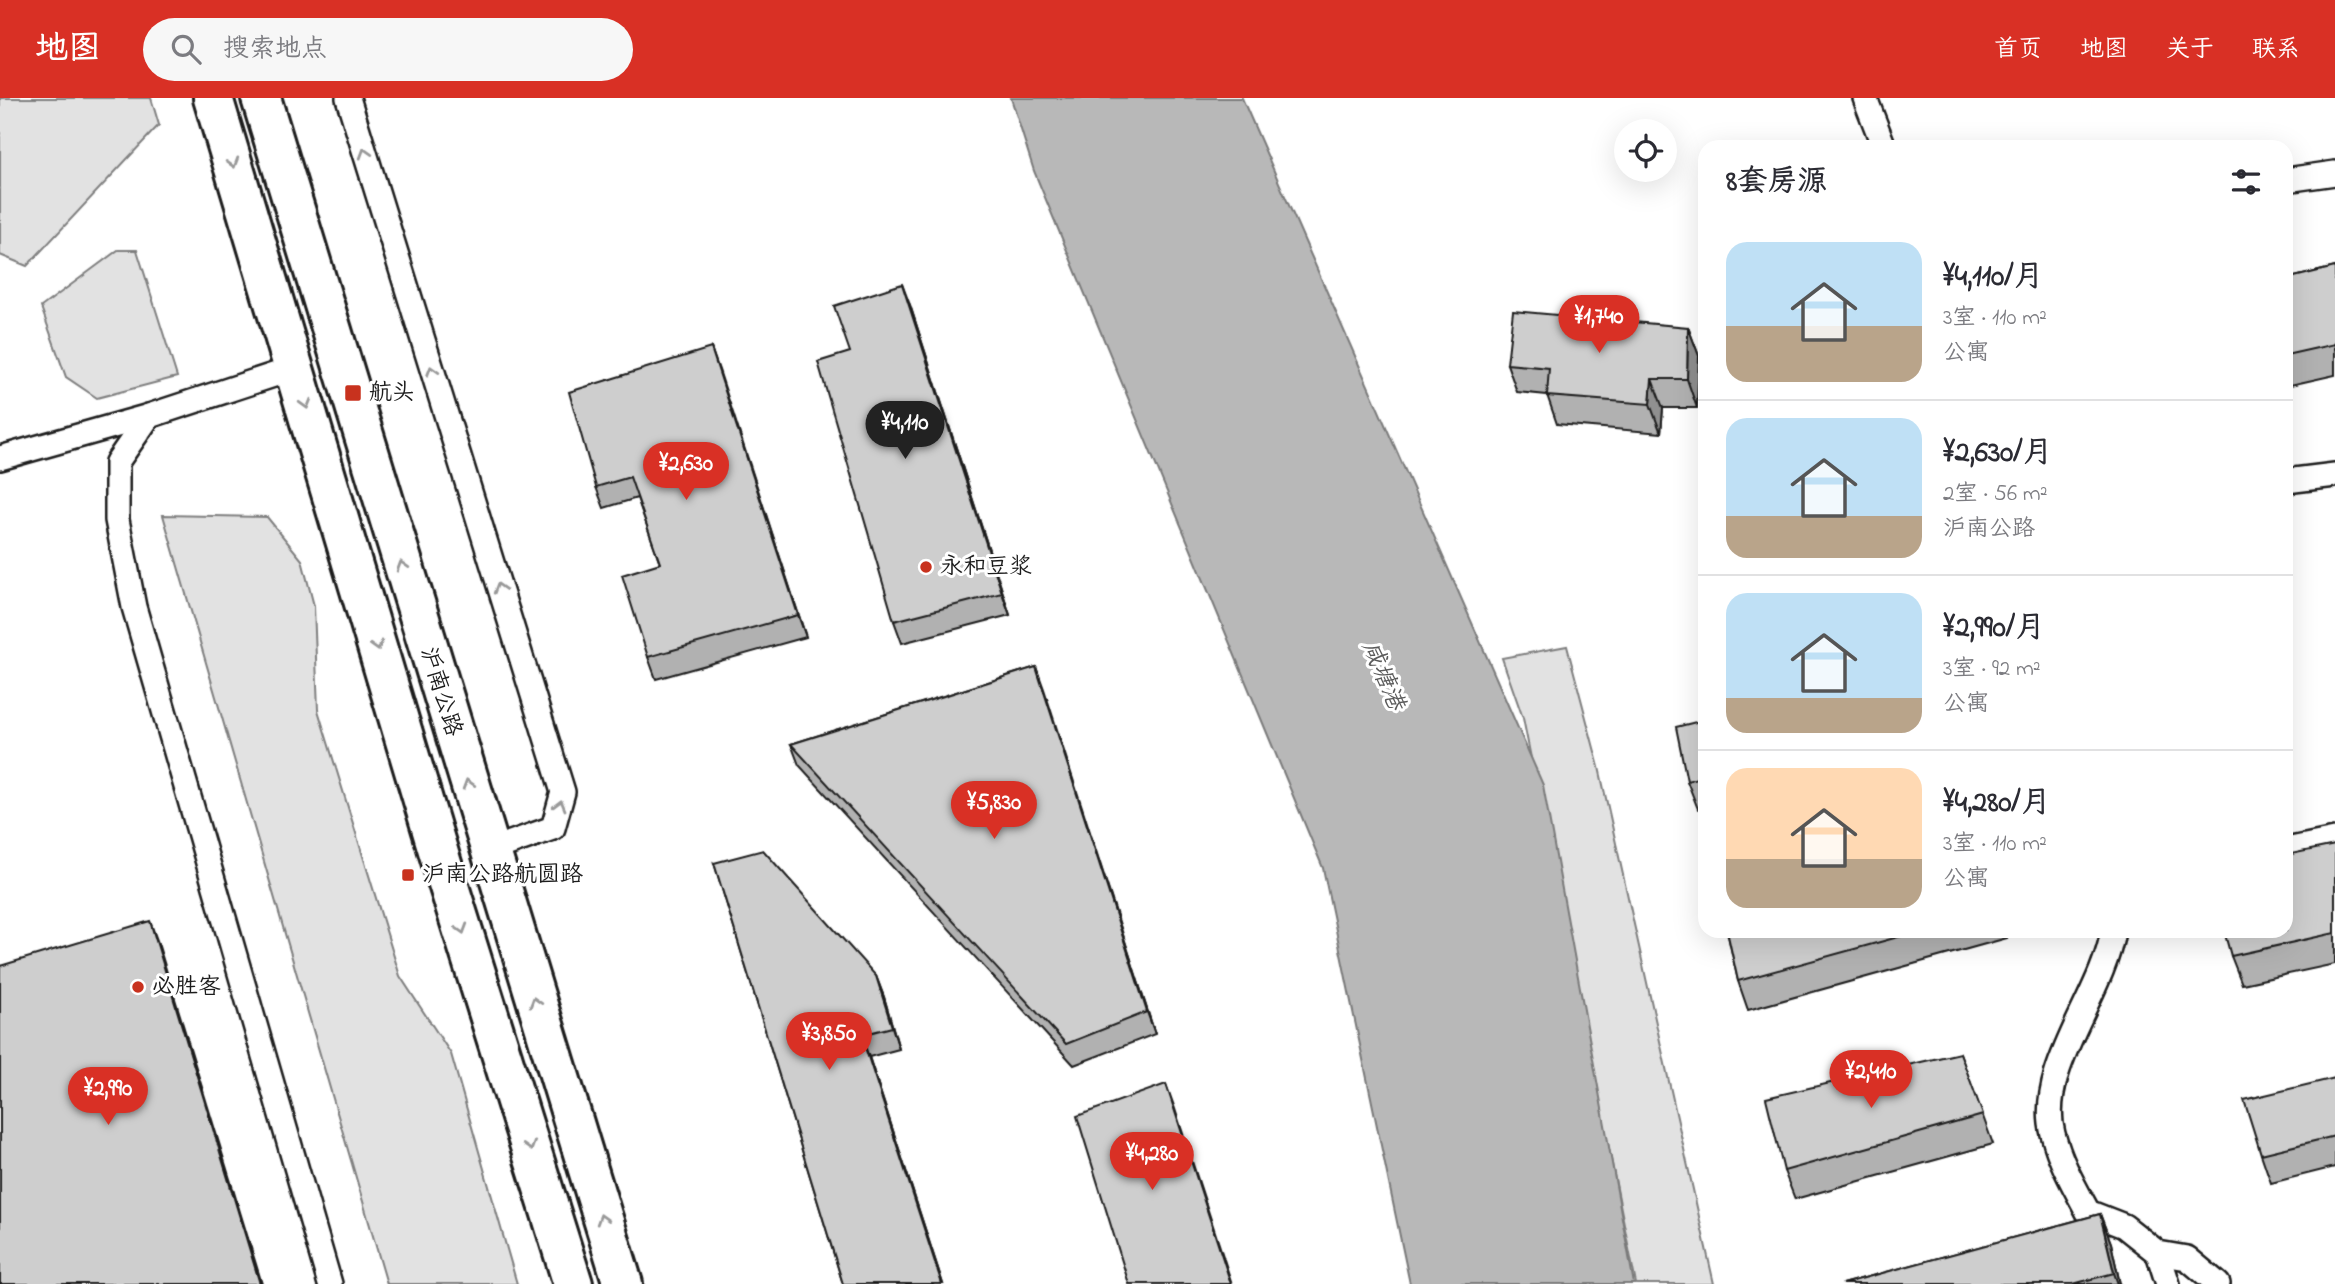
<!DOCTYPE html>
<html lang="zh">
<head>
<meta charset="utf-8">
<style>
	body { margin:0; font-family:"Indie Flower","LXGW WenKai TC",sans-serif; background:#f7f7f7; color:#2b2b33; height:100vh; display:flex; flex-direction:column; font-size:26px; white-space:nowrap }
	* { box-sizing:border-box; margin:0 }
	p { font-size:23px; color:#7c7c81 }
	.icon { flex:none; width:38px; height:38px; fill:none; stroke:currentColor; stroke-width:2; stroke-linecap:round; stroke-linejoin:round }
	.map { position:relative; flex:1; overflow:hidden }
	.panel { position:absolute; left:1698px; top:42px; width:595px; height:798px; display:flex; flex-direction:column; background:#fff; border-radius:21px; box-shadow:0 7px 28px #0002 }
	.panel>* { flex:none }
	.fabs { position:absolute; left:1614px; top:21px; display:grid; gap:14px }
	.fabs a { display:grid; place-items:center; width:63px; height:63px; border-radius:50%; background:#fff; box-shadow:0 7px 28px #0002; font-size:35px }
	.price { position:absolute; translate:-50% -60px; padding:0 16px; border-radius:24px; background:#d93025; color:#fff; font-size:23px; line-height:46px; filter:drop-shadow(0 2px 4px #0008) }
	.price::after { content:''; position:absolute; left:50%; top:42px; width:21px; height:16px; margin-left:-10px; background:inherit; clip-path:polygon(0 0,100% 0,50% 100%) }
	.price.selected { background:#222; color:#fff }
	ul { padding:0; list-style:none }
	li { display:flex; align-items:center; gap:21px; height:175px; padding:0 28px }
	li+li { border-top:2px solid #e1e1e2 }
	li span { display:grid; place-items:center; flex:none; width:196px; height:140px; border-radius:21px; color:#555 }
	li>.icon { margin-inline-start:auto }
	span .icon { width:84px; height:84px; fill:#fffc; stroke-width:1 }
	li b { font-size:30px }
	h2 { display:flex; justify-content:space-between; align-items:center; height:84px; padding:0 28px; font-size:30px }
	header { display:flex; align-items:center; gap:42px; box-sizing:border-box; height:98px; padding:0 35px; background:#d93025; color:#fff }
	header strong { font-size:33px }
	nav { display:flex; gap:38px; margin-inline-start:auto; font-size:24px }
	.search { width:490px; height:63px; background:#f7f7f7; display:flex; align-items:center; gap:18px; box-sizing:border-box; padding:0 24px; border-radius:38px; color:#7c7c81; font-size:26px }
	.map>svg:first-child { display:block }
	.green { fill:#e2e2e2; stroke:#7f7f7f; stroke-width:2 }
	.water { fill:#b8b8b8; stroke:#7a7a7a; stroke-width:2 }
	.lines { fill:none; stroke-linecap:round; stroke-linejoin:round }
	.service-casing { stroke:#1c1c1c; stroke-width:28 }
	.primary-casing { stroke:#1c1c1c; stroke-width:44 }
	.service { stroke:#fff; stroke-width:23 }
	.primary { stroke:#fff; stroke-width:38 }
	.wall { fill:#b1b1b1; stroke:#1c1c1c; stroke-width:2 }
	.shaded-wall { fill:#909090; stroke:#1c1c1c; stroke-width:2 }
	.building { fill:#cecece; stroke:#1c1c1c; stroke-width:2 }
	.oneway { stroke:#999 }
	.poi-dot { fill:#c8321e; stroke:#fff; stroke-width:2.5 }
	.labels { text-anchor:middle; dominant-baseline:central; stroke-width:6; stroke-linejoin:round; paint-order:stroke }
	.poi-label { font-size:23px; fill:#1c1c1c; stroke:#fff; text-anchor:start }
	.street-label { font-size:23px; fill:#1c1c1c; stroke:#fff }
	.water-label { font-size:24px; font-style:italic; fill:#5a5a5a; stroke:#fff }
</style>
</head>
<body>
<header>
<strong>地图</strong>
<div class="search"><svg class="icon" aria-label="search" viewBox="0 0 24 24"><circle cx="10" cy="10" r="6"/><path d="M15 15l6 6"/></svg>搜索地点</div>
<nav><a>首页</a><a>地图</a><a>关于</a><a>联系</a></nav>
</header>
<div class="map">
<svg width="2335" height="1186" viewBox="0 0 2335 1186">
	<rect width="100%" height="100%" fill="#fff"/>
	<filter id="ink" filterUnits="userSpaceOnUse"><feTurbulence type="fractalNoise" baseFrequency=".0143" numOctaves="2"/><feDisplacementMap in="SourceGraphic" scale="14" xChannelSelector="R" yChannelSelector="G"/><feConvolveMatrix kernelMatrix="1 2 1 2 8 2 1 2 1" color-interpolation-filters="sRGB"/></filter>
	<g filter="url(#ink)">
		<g class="green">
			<path d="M0 0H151L159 27 27 168 0 157Z"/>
			<path d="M118 152H137L177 279 97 300 66 279 41 209Z"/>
			<path d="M163 417 267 419 302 462 314 508 318 612 400 878 451 956 517 1186H387Z"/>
			<path d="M1567 548 1599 669 1714 1186H1636L1523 620 1502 560Z"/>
		</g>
		<path class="water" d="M1011 0H1242L1543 687 1634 1186H1410L1323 770 1034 73Z"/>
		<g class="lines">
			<defs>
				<g id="service">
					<path d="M348 0 563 694 553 730 488 753"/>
					<path d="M1865 0 1884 49"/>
					<path d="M2286 82 2335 75"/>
					<path d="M149 318 117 364V422L134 509 330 1186"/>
					<path d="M0 360 149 318 295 270"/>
					<path d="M2286 383 2335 377"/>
					<path d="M2286 752 2335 742"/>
					<path d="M2113 833C2103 897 2036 972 2053 1036 2060 1064 2074 1088 2088 1114L2124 1128 2158 1155 2187 1160 2218 1186"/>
					<path d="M2158 1155 2168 1186"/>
				</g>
				<g id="primary">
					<path d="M213 0 442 766 573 1186"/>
					<path d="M261 0 623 1186"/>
				</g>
			</defs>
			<use href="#service" class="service-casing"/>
			<use href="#primary" class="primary-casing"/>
			<use href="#service" class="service"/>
			<use href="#primary" class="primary"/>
		</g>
		<g class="wall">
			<path d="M2335 169V277L2286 288V181Z"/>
			<path d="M910 207 1010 517 902 545 894 523 850 254Z"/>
			<path d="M1688 229 1699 258 1697 310H1663L1661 335 1557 326 1547 297 1517 294 1507 266Z"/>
			<path d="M711 250 806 539 656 581 648 559 660 465 637 400 604 410 596 389Z"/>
			<path d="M1036 569 1155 936 1074 967 799 667 791 646Z"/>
			<path d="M1704 622V710L1698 711 1687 683Z"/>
			<path d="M2335 747V866L2242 886 2231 858Z"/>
			<path d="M714 765 876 878 884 899 899 951 869 959 943 1186H843Z"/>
			<path d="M1727 833H2005L2007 840 1748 912 1738 883Z"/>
			<path d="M1960 955 1993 1046 1795 1101 1784 1073Z"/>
			<path d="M2335 980V1069L2271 1085 2261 1056Z"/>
			<path d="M2100 1116 2111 1145 2120 1186H1842Z"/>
		</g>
		<g class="shaded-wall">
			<path d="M902 186 910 207 1010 517 1002 495Z"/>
			<path d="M1688 229 1699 258 1697 310 1687 281Z"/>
			<path d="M711 250 719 272 806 539 798 517Z"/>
			<path d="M1652 281 1663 310 1661 335 1650 306Z"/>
			<path d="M1036 569 1044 591 1155 936 1147 914Z"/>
			<path d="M150 823 158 845 262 1186H260Z"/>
			<path d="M876 878 884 899 899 951 892 929Z"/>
			<path d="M861 937 869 959 943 1186H942Z"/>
			<path d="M1166 986 1174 1008 1232 1186H1231Z"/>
			<path d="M2100 1116 2111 1145 2120 1186H2118L2114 1175Z"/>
		</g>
		<g class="building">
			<path d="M2335 169V246L2286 257V181Z"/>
			<path d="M902 186 1002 495 894 523 818 264 850 254 834 208Z"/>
			<path d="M1513 213 1688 229 1687 281H1652L1650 306 1547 298 1549 270 1507 266Z"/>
			<path d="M711 250 798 517 648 559 622 477 660 465 630 379 596 389 569 294Z"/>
			<path d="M1036 569 1147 914 1066 946 791 646Z"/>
			<path d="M1704 622V678L1687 683 1676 629Z"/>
			<path d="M2335 747V835L2231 858 2224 833H2286V757Z"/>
			<path d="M763 752 876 878 892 929 861 937 942 1186H843L714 765Z"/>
			<path d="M150 823 260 1186H0V868Z"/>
			<path d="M1727 833H1920L1738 883Z"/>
			<path d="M1960 955 1983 1017 1784 1073 1766 1000Z"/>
			<path d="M2335 980V1038L2261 1056 2244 1002Z"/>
			<path d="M1166 986 1231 1186H1129L1077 1018Z"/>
			<path d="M2100 1116 2114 1175 2073 1186H1842Z"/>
		</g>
		<defs><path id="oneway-chevron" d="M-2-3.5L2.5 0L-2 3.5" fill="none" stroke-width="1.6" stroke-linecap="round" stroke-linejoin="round" transform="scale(1.75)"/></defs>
		<g class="oneway">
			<use href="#oneway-chevron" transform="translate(365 55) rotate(-107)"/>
			<use href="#oneway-chevron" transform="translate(233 65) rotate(73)"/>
			<use href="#oneway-chevron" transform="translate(432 273) rotate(-107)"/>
			<use href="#oneway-chevron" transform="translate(306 306) rotate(74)"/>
			<use href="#oneway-chevron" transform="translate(402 468) rotate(-107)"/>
			<use href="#oneway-chevron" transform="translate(499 490) rotate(-107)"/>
			<use href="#oneway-chevron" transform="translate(377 548) rotate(74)"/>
			<use href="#oneway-chevron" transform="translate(468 686) rotate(-107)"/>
			<use href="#oneway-chevron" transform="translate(560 707) rotate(-75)"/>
			<use href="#oneway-chevron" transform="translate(462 831) rotate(73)"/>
			<use href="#oneway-chevron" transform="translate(535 904) rotate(-107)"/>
			<use href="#oneway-chevron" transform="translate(530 1048) rotate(73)"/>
			<use href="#oneway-chevron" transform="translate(602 1121) rotate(-107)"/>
		</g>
	</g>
	<g class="poi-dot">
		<rect x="344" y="286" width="18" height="18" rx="3.5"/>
		<circle cx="926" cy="469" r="7"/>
		<rect x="401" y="770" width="14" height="14" rx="3.5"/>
		<circle cx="138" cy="889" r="7"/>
	</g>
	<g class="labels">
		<g class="poi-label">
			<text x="369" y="295">航头</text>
			<text x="940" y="469">永和豆浆</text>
			<text x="422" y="777">沪南公路航圆路</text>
			<text x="152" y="889">必胜客</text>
		</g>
		<g class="street-label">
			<text transform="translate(440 594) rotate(73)">沪南公路</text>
		</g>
		<g class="water-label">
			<text transform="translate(1382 578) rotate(67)">咸塘港</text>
		</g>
	</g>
</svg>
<div class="fabs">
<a><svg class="icon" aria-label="locate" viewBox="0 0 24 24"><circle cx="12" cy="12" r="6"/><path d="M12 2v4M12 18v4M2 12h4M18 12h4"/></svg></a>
</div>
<b class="price" style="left:1599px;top:257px">¥1,740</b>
<b class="price selected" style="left:905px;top:363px">¥4,110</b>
<b class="price" style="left:686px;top:404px">¥2,630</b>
<b class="price" style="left:994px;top:743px">¥5,830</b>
<b class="price" style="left:829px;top:974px">¥3,850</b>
<b class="price" style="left:1871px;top:1012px">¥2,410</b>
<b class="price" style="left:108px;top:1029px">¥2,990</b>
<b class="price" style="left:1152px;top:1094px">¥4,280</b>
<section class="panel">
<h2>8套房源<svg class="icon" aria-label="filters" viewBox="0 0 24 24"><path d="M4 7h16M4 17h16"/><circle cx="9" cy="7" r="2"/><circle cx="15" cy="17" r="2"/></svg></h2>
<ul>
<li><span style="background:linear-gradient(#bfe0f5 60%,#b9a48a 0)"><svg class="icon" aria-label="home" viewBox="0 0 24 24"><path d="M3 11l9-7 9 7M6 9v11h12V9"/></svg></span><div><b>¥4,110/月</b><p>3室 · 110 m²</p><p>公寓</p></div></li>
<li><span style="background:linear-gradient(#bfe0f5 70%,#b9a48a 0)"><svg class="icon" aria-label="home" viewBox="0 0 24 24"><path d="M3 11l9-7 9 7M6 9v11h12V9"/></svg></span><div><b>¥2,630/月</b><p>2室 · 56 m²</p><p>沪南公路</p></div></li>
<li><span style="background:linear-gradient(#bfe0f5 75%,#b9a48a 0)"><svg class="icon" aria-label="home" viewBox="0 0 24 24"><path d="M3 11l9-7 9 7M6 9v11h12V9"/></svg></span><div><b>¥2,990/月</b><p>3室 · 92 m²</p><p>公寓</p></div></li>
<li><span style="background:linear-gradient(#ffd9b3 65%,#b9a48a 0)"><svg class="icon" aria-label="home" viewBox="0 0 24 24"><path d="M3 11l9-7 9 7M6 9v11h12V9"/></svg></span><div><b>¥4,280/月</b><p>3室 · 110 m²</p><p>公寓</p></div></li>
</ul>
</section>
</div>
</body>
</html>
